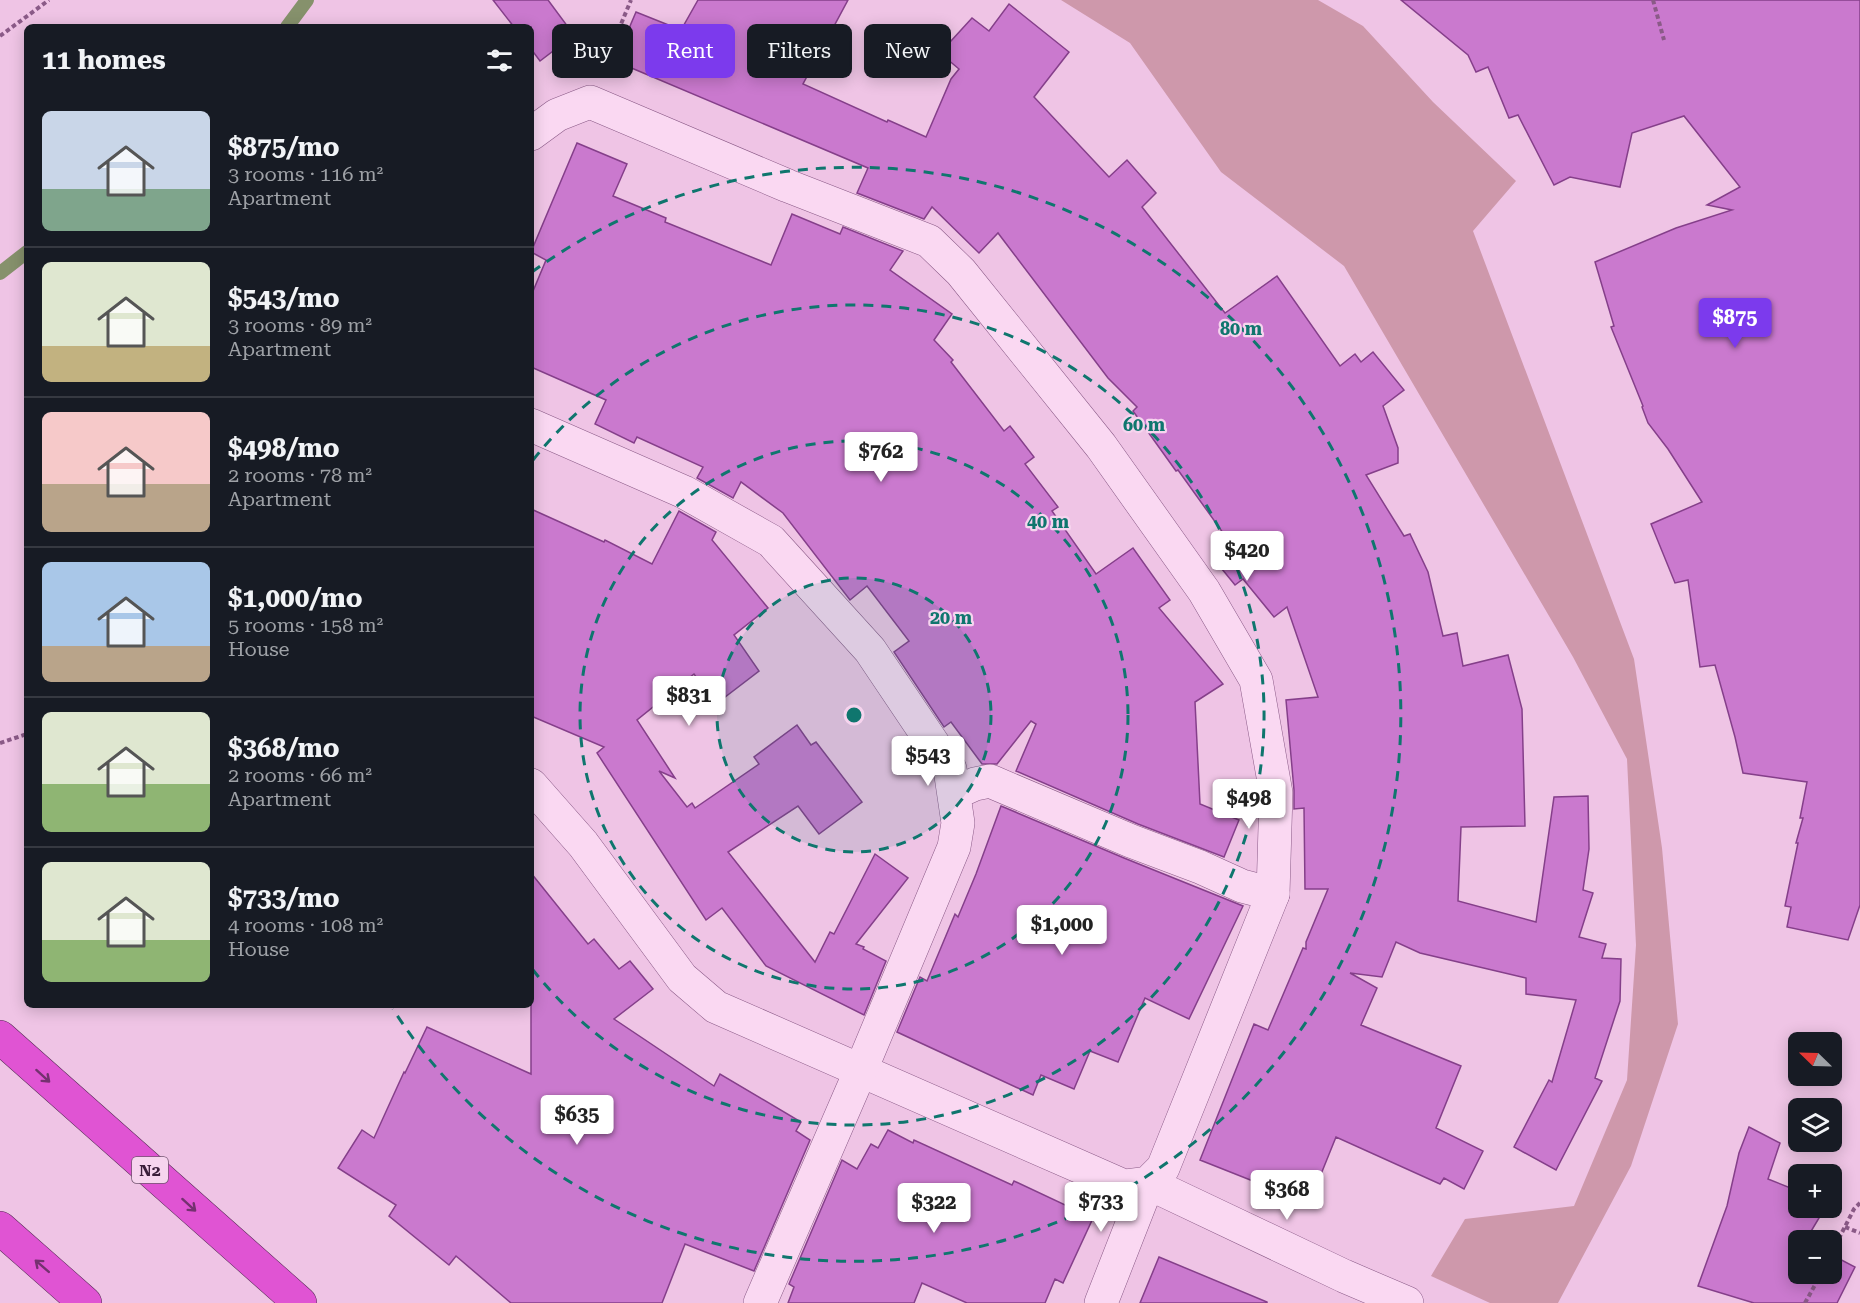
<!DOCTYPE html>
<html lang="en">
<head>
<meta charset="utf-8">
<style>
	body { margin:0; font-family:"Roboto Serif",serif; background:#20242c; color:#f1f3f6; height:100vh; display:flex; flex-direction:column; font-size:22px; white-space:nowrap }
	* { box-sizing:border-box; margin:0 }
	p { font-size:20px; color:#9ea1a6 }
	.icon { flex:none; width:33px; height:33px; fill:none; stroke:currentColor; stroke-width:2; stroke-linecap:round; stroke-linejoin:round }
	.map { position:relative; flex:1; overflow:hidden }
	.drawer { position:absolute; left:24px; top:24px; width:510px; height:984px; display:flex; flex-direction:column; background:#171b24; border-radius:9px; box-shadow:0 3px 15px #0003 }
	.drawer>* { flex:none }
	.top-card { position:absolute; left:552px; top:24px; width:570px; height:54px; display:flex; gap:12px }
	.needle { width:39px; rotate:293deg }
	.controls { position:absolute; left:1788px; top:1032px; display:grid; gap:12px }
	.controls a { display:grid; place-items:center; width:54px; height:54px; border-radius:9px; background:#171b24; box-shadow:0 3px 15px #0003; font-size:30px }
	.price { position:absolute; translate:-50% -51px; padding:0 14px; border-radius:6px; background:#fff; color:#222; font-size:20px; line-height:39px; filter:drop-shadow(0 2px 3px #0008) }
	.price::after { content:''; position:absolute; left:50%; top:36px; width:18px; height:14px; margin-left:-9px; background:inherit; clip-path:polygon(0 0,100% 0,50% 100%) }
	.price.selected { background:#7c3aed; color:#fff }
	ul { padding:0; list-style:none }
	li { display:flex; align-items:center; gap:18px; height:150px; padding:0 18px }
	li+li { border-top:2px solid #363941 }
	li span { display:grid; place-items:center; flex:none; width:168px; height:120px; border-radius:9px; color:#555 }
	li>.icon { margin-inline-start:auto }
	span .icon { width:72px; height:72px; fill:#fffc; stroke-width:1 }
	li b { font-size:26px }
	h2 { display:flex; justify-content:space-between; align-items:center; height:72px; padding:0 18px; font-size:26px }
	.chip { padding:0 21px; border-radius:9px; background:#171b24; box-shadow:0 3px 15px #0003; font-size:21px; line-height:54px }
	.chip.selected { background:#7c3aed; color:#fff }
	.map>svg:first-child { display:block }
	.green { fill:#ce98ab }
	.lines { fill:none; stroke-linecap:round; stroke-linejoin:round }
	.stream { stroke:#86916c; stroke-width:14 }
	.building { fill:#ca79ce; stroke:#853f8a; stroke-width:1.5 }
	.minor-casing { stroke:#8a5a87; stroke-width:34 }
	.motorway-casing { stroke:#582e58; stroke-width:34 }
	.path { stroke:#8a5a87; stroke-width:4; stroke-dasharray:4.5 3; stroke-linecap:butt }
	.minor { stroke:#fad8f2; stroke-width:33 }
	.motorway { stroke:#e054d3; stroke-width:33 }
	.oneway { stroke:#743170 }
	.ring { fill:none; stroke:#0f766e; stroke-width:3; stroke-dasharray:10 8 }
	.labels { text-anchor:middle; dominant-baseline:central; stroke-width:4.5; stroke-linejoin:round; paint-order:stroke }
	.shield { fill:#f6d4ee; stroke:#725570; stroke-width:1.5 }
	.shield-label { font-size:16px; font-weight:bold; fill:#3a1e3a }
	.centre { fill:#0f766e; stroke:#f6d4ee; stroke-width:3 }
	.ring-label { font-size:18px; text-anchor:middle; font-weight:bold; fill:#0f766e; stroke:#f6d4ee; stroke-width:4.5; stroke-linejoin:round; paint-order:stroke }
</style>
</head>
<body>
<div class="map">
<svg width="1860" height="1303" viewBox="0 0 1860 1303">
	<rect width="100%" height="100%" fill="#efc4e5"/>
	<path class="green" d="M1061 0H1318L1363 26 1433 102 1516 181 1473 231 1634 659 1662 848 1678 1024 1631 1166 1558 1303H1490L1431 1276 1465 1219 1574 1206 1627 1080 1636 945 1627 759 1573 657 1344 266 1221 172 1130 43Z"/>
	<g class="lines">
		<g class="stream">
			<path d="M287 27 307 0"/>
			<path d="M0 273 27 252"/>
		</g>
	</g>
	<g class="building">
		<path d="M493 0H548L574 35 540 61 531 49V27H514Z"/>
		<path d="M698 0H848L803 84 887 122 888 120 926 137 951 79 959 69 940 53 972 18 989 31 1009 4 1069 52 1034 97 1109 177 1127 160 1156 193 1142 207 1225 313 1277 276 1340 366 1355 354 1361 362 1373 352 1404 390 1383 406 1398 448V463L1366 475 1404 536 1410 534 1428 572 1443 636 1457 633 1463 666 1508 655 1522 709 1525 826 1461 827 1458 901 1536 922 1554 797 1588 796 1589 849 1583 890 1593 893 1579 937 1606 944 1602 958 1621 959 1620 1001 1595 1078 1602 1081 1556 1170 1514 1147 1549 1080 1552 1082 1576 1000 1526 994V978L1420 953 1396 942 1382 977 1350 973 1377 988 1361 1025 1461 1066 1436 1128 1483 1151 1464 1189 1444 1178 1440 1184 1336 1137 1317 1184 1299 1177 1296 1187 1267 1176 1263 1185 1200 1160 1254 1024 1268 1030 1303 948 1306 949V942L1328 889H1305L1304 808 1294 809V790L1286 700 1318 697 1287 607 1274 617 1243 579 1235 585 1213 558 1231 544 1178 470 1176 471 1133 411 1137 407 1108 378 998 233 979 253 932 207 924 219 857 193 868 168 615 61 636 12 681 30Z"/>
		<path d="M1401 0H1860V905L1848 940 1787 927 1791 907 1785 906 1798 843H1796L1803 818H1800L1807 782 1743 773 1735 737 1715 665 1700 667 1688 580 1675 583 1651 524 1702 502 1668 449 1648 423 1642 407 1643 406 1611 327 1614 326 1595 262 1676 228 1732 210 1707 205 1740 187 1684 116 1632 133 1620 187 1570 177 1554 185 1518 115 1509 118 1488 67 1476 72 1468 55Z"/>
		<path d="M577 143 627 164 613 196 666 218 665 222 771 265 792 214 840 234 843 227 903 251 890 270 952 314 934 340 953 360 951 362 1004 431 1010 426 1034 457 1025 464 1058 507 1052 511 1096 574 1133 548 1170 600 1159 608 1223 684 1195 702 1200 804 1239 820 1224 857 1138 824 1016 771 1036 724 1031 721 997 764H982L951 722 944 727 894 652 909 641 867 586 850 600 783 513 741 482 733 498 697 478 703 467 637 437 634 443 595 424 606 400 531 367V296L546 260 531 252Z"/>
		<path d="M531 509 604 542 605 540 652 564 679 511 716 532 712 540 768 608 734 635 759 671 716 704 694 674 637 720 675 778 659 771 687 807 692 803 695 808 759 764 754 757 797 725 811 745 816 742 862 802 819 834 798 806 728 852 815 962 830 932 834 934 875 854 908 878 856 944 864 947 863 949 886 961 864 1015 766 966 722 908 706 920 597 753 604 747 531 716Z"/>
		<path d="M1001 806 1124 858 1243 906 1189 1019 1145 998 1118 1062 1090 1051 1074 1089 1041 1075 1033 1095 897 1032 920 977 927 981 955 914 958 917 976 874Z"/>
		<path d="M531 873 588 944 594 939 619 969 630 961 653 989 614 1019 714 1086 720 1074 801 1122 796 1131 810 1140 754 1271 685 1244 662 1303H511L456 1256 449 1265 389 1216 396 1205 338 1168 362 1130 374 1138 404 1072 405 1073 427 1027 531 1074Z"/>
		<path d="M1749 1127 1780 1143 1768 1179 1798 1191V1208H1825L1807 1238 1809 1240H1798V1274H1832V1255L1855 1267 1837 1303H1754L1698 1286 1727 1206 1739 1153Z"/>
		<path d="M888 1130 913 1143 914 1140 1012 1185 1014 1181 1093 1218 1063 1283 1055 1279 1045 1303H967L922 1283 914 1303H788L794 1287 789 1284 842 1160 857 1169 871 1144 878 1148Z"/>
		<path d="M1159 1257 1267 1302V1303H1140Z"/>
	</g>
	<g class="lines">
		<defs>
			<g id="minor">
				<path d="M531 134 557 115 590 102 788 186 929 241 961 272 1101 446 1204 591 1256 680 1276 793 1273 894 1163 1168 1148 1183 1124 1186 716 1007 682 978 583 844 531 785"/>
				<path d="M531 425 684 492 771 541 870 650 950 769 958 823 954 847 860 1072 760 1303"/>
				<path d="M955 793 975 784 990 781 1131 841 1200 867 1242 886 1273 894"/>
				<path d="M1101 1303 1148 1183 1344 1276 1407 1303"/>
			</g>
			<g id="motorway">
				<path d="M0 1037 300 1303"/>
				<path d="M0 1228 85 1303"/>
			</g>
		</defs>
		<use href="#minor" class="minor-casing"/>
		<use href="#motorway" class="motorway-casing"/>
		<g class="path">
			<path d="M1653 0 1664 40"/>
			<path d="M0 36 49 0"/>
			<path d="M604 65 631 0"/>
			<path d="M0 743 27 734"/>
			<path d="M1845 1227 1860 1233"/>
			<path d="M1832 1252 1854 1209 1860 1203"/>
			<path d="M1805 1303 1821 1274"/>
		</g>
		<use href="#minor" class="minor"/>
		<use href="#motorway" class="motorway"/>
	</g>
	<defs><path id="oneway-shaft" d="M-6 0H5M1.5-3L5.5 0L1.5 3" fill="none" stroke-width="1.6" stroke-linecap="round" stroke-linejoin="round" transform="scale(1.5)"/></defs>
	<g class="oneway">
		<use href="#oneway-shaft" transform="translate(43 1076) rotate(42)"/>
		<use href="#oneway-shaft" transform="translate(189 1205) rotate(42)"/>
		<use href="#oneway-shaft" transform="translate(42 1266) rotate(-139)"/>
	</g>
	<circle cx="854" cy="715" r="137" fill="#0f766e" fill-opacity=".12"/>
	<g class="ring">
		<circle cx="854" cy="715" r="137"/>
		<circle cx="854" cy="715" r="274"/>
		<path d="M533 460A410 410 0 1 1 533 970"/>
		<path d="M532 272A547 547 0 1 1 393 1009"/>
	</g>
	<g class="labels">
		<rect class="shield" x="132" y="1157" width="36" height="26" rx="4.5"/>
		<g class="shield-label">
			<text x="150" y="1170">N2</text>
		</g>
	</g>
	<circle cx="854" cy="715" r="9" class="centre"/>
	<g class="ring-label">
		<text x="1241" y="335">80 m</text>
		<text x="1144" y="431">60 m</text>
		<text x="1048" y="528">40 m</text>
		<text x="951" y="624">20 m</text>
	</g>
</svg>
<div class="controls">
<a><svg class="needle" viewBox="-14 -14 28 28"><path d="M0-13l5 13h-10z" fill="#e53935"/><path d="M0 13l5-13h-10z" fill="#9ea1a6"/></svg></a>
<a><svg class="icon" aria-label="layers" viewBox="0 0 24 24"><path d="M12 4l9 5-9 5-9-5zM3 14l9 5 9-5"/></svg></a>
<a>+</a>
<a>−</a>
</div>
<b class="price selected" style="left:1735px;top:349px">$875</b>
<b class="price" style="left:881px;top:483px">$762</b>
<b class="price" style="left:1247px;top:582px">$420</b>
<b class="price" style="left:689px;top:727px">$831</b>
<b class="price" style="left:928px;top:787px">$543</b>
<b class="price" style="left:1249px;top:830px">$498</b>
<b class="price" style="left:1062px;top:956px">$1,000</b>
<b class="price" style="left:577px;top:1146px">$635</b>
<b class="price" style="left:1287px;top:1221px">$368</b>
<b class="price" style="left:1101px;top:1233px">$733</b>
<b class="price" style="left:934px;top:1234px">$322</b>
<div class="top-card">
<a class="chip">Buy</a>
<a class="chip selected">Rent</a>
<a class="chip">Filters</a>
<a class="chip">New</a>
</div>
<section class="drawer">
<h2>11 homes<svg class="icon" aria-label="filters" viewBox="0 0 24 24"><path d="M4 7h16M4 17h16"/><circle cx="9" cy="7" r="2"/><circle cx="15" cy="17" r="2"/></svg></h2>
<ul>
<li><span style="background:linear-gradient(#c9d6e8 65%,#7fa58c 0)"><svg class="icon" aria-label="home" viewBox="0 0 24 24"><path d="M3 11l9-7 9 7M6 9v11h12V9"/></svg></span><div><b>$875/mo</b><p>3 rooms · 116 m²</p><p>Apartment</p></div></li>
<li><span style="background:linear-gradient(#dfe7d0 70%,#c2b280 0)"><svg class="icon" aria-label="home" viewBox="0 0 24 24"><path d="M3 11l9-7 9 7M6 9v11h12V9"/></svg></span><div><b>$543/mo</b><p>3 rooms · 89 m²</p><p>Apartment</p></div></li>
<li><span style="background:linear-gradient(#f6c9c9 60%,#b9a48a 0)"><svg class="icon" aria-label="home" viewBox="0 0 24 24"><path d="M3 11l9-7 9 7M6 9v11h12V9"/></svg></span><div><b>$498/mo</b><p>2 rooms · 78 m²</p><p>Apartment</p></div></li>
<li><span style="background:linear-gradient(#a9c7e8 70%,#b9a48a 0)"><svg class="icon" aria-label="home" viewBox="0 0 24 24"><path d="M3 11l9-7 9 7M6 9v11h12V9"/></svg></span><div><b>$1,000/mo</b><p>5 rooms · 158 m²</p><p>House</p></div></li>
<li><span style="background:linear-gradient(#dfe7d0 60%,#8fb573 0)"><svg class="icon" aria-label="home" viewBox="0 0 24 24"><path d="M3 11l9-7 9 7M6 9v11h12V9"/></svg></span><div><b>$368/mo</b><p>2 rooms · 66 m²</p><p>Apartment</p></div></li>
<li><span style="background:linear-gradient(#dfe7d0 65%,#8fb573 0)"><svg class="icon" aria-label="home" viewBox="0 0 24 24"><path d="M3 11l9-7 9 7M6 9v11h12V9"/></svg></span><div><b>$733/mo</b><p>4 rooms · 108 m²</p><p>House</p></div></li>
</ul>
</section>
</div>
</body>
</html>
